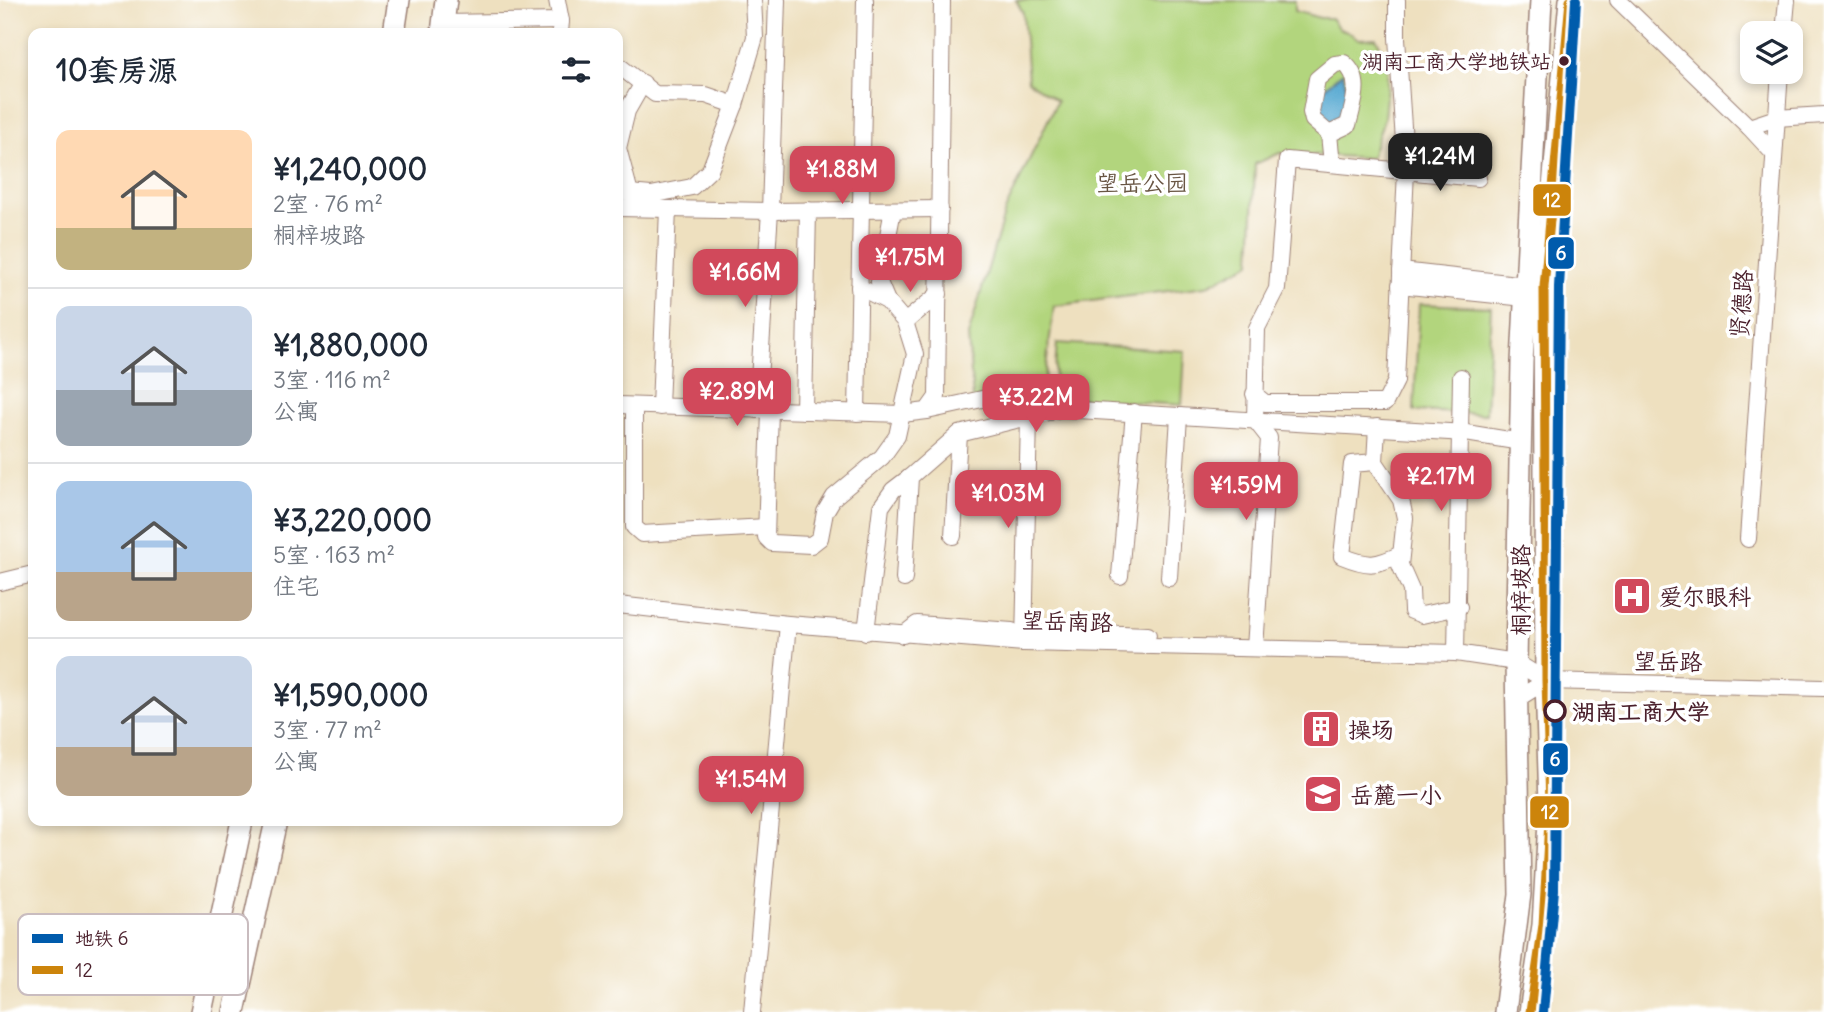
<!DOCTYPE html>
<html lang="zh">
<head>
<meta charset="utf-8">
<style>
	body { margin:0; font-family:Delius,"LXGW WenKai TC",sans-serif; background:#f6f6f7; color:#1f2937; height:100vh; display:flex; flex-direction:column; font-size:26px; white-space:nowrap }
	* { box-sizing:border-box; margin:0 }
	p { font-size:23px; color:#747a83 }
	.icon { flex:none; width:38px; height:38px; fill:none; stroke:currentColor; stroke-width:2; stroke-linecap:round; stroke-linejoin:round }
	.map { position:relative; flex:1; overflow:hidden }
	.sheet { position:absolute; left:28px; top:28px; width:595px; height:798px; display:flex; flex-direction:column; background:#fff; border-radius:14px; box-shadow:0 4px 10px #0003 }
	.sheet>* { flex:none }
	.fabs { position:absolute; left:1740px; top:21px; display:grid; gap:14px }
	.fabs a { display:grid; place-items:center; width:63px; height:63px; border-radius:14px; background:#fff; box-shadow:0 4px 10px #0003; font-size:35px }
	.price { position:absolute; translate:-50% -60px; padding:0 16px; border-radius:14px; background:#d1495b; color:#fff; font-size:23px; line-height:46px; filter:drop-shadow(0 2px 4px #0008) }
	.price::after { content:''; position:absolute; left:50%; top:42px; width:21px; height:16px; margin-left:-10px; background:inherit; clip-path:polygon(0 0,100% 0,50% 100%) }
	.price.selected { background:#222; color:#fff }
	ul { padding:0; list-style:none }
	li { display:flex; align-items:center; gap:21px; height:175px; padding:0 28px }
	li+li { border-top:2px solid #e0e1e3 }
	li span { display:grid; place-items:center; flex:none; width:196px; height:140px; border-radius:14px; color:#555 }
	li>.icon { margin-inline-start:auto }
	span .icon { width:84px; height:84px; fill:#fffc; stroke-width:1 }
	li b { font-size:30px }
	h2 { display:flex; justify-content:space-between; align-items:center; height:84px; padding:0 28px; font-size:30px }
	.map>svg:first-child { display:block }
	.green { fill:#b2d57d; stroke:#7e7a54; stroke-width:2 }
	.water { fill:#56a9d1; stroke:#50647e; stroke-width:2 }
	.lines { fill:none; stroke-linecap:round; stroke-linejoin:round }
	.minor-casing { stroke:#9c8075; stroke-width:18 }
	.major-casing { stroke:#9c8075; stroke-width:24 }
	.minor { stroke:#fff; stroke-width:16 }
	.major { stroke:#fff; stroke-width:21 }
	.bus-1-casing { stroke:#fff; stroke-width:14 }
	.bus-1 { stroke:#cc840b; stroke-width:9 }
	.metro-1-casing { stroke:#fff; stroke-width:16 }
	.metro-1 { stroke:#005bac; stroke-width:10 }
	.bus-dot { fill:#4a1f2b; stroke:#fff; stroke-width:2.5 }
	.stop-dot { fill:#fff; stroke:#4a1f2b; stroke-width:3.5 }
	.labels { text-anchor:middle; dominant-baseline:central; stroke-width:7; stroke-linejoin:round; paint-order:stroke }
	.bus-label { font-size:21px; fill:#4a1f2b; stroke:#fff; text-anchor:end }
	.park-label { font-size:23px; fill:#695644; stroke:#fff }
	.street-label { font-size:23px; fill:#4a1f2b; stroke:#fff }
	.poi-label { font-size:23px; fill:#4a1f2b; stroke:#fff; text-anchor:start }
	.stop-label { font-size:23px; font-weight:bold; fill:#4a1f2b; stroke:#fff; text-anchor:start }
	.key { fill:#fff; stroke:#c9bcbf; stroke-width:2 }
	.key-label { font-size:19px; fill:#4a1f2b }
	.line-badge { stroke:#fff; stroke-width:2.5 }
	.badge-label { font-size:19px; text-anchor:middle; font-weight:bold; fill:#fff }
</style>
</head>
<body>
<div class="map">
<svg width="1824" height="1012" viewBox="0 0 1824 1012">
	<rect width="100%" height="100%" fill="#fff"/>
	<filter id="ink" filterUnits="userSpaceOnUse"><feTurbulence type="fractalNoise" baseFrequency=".0143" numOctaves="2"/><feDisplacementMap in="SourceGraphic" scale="14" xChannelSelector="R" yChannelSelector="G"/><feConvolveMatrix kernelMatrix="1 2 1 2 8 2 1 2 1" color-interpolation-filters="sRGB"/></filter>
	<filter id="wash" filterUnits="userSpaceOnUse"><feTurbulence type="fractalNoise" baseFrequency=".00686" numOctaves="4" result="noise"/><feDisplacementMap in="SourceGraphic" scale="28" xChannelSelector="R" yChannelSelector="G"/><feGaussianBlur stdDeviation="1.57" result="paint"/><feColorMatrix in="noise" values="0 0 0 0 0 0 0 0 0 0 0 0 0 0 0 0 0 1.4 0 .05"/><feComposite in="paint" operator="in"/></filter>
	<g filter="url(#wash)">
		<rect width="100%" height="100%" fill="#eee0bf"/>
		<g class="green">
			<path d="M1016 0 1295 1V11L1320 18H1331L1339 29 1345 30 1359 39 1376 38 1388 60 1387 86 1384 119 1371 158 1280 153 1255 164 1251 263 1206 286 1054 306 1043 391 974 410 968 336 1005 211 1057 101 1028 81 1023 13Z"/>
			<path d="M1419 304 1491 307 1486 414 1414 411Z"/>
			<path d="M1057 343 1185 351 1182 405 1053 397Z"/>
		</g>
		<path class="water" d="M1343 72C1348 97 1353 106 1334 126L1324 123 1319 110 1318 93Z"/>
	</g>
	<g filter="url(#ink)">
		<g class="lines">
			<defs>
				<g id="minor">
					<path d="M557 0 561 21 560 33"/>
					<path d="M1618 0 1749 127"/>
					<path d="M443 23 561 21"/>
					<path d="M1784 33 1787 0"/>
					<path d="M618 65 655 94 706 95 735 105"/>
					<path d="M1329 134 1348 125C1353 104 1364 79 1344 63L1335 64 1317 79 1311 112 1313 120 1329 134 1332 164"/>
					<path d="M1774 154 1749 127 1776 118 1824 115"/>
					<path d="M618 192 651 195 692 187 710 170 735 105 755 37 753 0"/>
					<path d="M630 193 618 148 627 111 643 83"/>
					<path d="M618 208 770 211 940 209"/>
					<path d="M1401 271 1526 285"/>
					<path d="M1400 285 1525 298"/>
					<path d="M887 301 879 282 893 210"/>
					<path d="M905 322 939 294"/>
					<path d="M1254 394 1265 403H1385L1396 381 1406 171 1397 38V0"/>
					<path d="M618 405 902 414 927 411 937 397 942 0"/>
					<path d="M634 406V527L642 534 766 527"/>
					<path d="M660 407 668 209"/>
					<path d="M757 410 770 211 777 0"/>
					<path d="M770 410 766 537 772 543 811 545 820 538 825 512 834 497 882 457 897 436 915 354 905 322 887 301 859 287"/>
					<path d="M804 411 808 210"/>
					<path d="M927 411 1037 387 1045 393 1050 412"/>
					<path d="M857 413 865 0"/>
					<path d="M1377 427 1375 462 1401 500 1405 518 1400 565 1411 590 1412 611 1422 615 1459 607"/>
					<path d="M1375 462 1352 464 1342 556C1369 567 1376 566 1401 554"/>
					<path d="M953 536 959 434"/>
					<path d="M1748 539 1780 72"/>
					<path d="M1120 576 1134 412"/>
					<path d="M1169 578 1179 416"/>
					<path d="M904 579 910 477 959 434 1061 409 1466 433 1521 442"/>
					<path d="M0 582 33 574"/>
					<path d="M618 605 788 624 1024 643 1456 653 1516 662 1546 681 1824 688"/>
					<path d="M866 632 881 507 893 490 910 477"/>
					<path d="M903 635 917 624 1012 631 1024 643"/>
					<path d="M1024 643 1029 417"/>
					<path d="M1024 643 1042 631 1148 635"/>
					<path d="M1255 648 1269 438 1255 420 1257 328 1277 289 1287 160 1478 178"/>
					<path d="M1456 653 1461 377"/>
					<path d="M1517 699 1546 681"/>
					<path d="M752 1012 788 624"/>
				</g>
				<g id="major">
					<path d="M394 33 399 0"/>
					<path d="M442 33 446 0"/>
					<path d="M201 1012 242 821"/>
					<path d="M234 1012 276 821"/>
					<path d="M1505 1012 1520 894 1516 662 1522 362 1541 0"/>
					<path d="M1530 1012 1543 925 1550 804 1546 681 1544 287 1570 0"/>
				</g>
			</defs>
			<use href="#minor" class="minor-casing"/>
			<use href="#major" class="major-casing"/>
			<use href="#minor" class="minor"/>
			<use href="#major" class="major"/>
			<defs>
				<path id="bus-1" d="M1530 1012 1543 925 1550 804 1546 681 1544 287 1570 0"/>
			</defs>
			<use href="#bus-1" class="bus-1-casing"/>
			<use href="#bus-1" class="bus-1"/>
			<defs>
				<path id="metro-1" d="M1543 1012 1554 890 1559 287 1576 0"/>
			</defs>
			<use href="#metro-1" class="metro-1-casing"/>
			<use href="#metro-1" class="metro-1"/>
		</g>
	</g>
	<defs>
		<symbol id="hospital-square" viewBox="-11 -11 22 22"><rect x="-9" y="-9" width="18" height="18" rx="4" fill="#d1495b" stroke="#fff"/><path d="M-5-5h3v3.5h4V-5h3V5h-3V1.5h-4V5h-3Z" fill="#fff"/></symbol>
		<symbol id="building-square" viewBox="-11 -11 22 22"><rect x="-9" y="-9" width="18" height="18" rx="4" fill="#d1495b" stroke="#fff"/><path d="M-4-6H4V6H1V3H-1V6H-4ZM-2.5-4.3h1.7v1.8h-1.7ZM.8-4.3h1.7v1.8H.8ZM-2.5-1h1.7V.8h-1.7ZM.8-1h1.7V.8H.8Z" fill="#fff"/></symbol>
		<symbol id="school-square" viewBox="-11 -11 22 22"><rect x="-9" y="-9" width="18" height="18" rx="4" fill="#d1495b" stroke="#fff"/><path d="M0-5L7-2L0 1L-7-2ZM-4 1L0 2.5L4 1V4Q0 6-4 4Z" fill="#fff"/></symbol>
	</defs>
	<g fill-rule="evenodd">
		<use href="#hospital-square" x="1610" y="574" width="44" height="44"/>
		<use href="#building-square" x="1299" y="707" width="44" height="44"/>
		<use href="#school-square" x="1301" y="772" width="44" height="44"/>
	</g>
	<circle class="bus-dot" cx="1564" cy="61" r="6"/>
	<circle class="stop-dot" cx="1555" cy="711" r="10"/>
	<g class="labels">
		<g class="bus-label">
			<text x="1551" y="61">湖南工商大学地铁站</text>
		</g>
		<g class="park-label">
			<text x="1142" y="182">望岳公园</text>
		</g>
		<g class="street-label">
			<text transform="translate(1741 304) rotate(-86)">贤德路</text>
			<text transform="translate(1520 590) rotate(-90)">桐梓坡路</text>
			<text transform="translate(1067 621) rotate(2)">望岳南路</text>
			<text transform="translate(1668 661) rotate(1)">望岳路</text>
		</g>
		<g class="poi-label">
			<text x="1659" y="596">爱尔眼科</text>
			<text x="1348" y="729">操场</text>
			<text x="1350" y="794">岳麓一小</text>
		</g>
		<g class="stop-label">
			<text x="1572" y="711">湖南工商大学</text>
		</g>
	</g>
	<rect x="18" y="914" width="230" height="81" rx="10" class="key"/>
	<rect x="32" y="934" width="31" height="9" fill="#005bac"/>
	<rect x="32" y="966" width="31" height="8" fill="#cc840b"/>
	<g class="key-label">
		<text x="75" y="945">地铁 6</text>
		<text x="75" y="977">12</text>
	</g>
	<g class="line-badge">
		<rect x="1532" y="183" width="40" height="34" rx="7" fill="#cc840b"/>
		<rect x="1547" y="236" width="28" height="34" rx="7" fill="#005bac"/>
		<rect x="1542" y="742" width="27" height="34" rx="7" fill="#005bac"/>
		<rect x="1529" y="795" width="41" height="34" rx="7" fill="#cc840b"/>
	</g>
	<g class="badge-label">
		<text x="1552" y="207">12</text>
		<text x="1561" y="260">6</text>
		<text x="1555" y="766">6</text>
		<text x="1550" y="819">12</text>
	</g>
</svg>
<div class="fabs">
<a><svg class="icon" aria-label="layers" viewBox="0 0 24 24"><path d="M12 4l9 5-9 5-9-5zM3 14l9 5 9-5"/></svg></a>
</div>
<b class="price selected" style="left:1440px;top:193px">¥1.24M</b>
<b class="price" style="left:842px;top:206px">¥1.88M</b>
<b class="price" style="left:910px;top:294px">¥1.75M</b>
<b class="price" style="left:745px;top:309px">¥1.66M</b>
<b class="price" style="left:737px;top:428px">¥2.89M</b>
<b class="price" style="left:1036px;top:434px">¥3.22M</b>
<b class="price" style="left:1441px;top:513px">¥2.17M</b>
<b class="price" style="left:1246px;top:522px">¥1.59M</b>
<b class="price" style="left:1008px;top:530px">¥1.03M</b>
<b class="price" style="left:751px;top:816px">¥1.54M</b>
<section class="sheet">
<h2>10套房源<svg class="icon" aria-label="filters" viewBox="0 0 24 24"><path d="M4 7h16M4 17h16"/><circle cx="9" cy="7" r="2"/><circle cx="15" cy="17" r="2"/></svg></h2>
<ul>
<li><span style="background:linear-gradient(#ffd9b3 70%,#c2b280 0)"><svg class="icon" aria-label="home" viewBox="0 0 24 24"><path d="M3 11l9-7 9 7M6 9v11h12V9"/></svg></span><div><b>¥1,240,000</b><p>2室 · 76 m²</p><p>桐梓坡路</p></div></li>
<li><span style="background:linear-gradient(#c9d6e8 60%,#9aa5b1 0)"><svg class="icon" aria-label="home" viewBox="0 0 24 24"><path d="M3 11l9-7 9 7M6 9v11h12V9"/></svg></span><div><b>¥1,880,000</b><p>3室 · 116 m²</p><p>公寓</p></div></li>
<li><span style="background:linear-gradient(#a9c7e8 65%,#b9a48a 0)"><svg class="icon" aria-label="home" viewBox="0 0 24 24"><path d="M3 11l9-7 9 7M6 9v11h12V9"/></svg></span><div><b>¥3,220,000</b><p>5室 · 163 m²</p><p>住宅</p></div></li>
<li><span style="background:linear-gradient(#c9d6e8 65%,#b9a48a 0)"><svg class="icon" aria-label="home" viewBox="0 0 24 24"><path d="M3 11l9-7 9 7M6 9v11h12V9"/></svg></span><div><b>¥1,590,000</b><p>3室 · 77 m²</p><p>公寓</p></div></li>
</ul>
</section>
</div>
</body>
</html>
